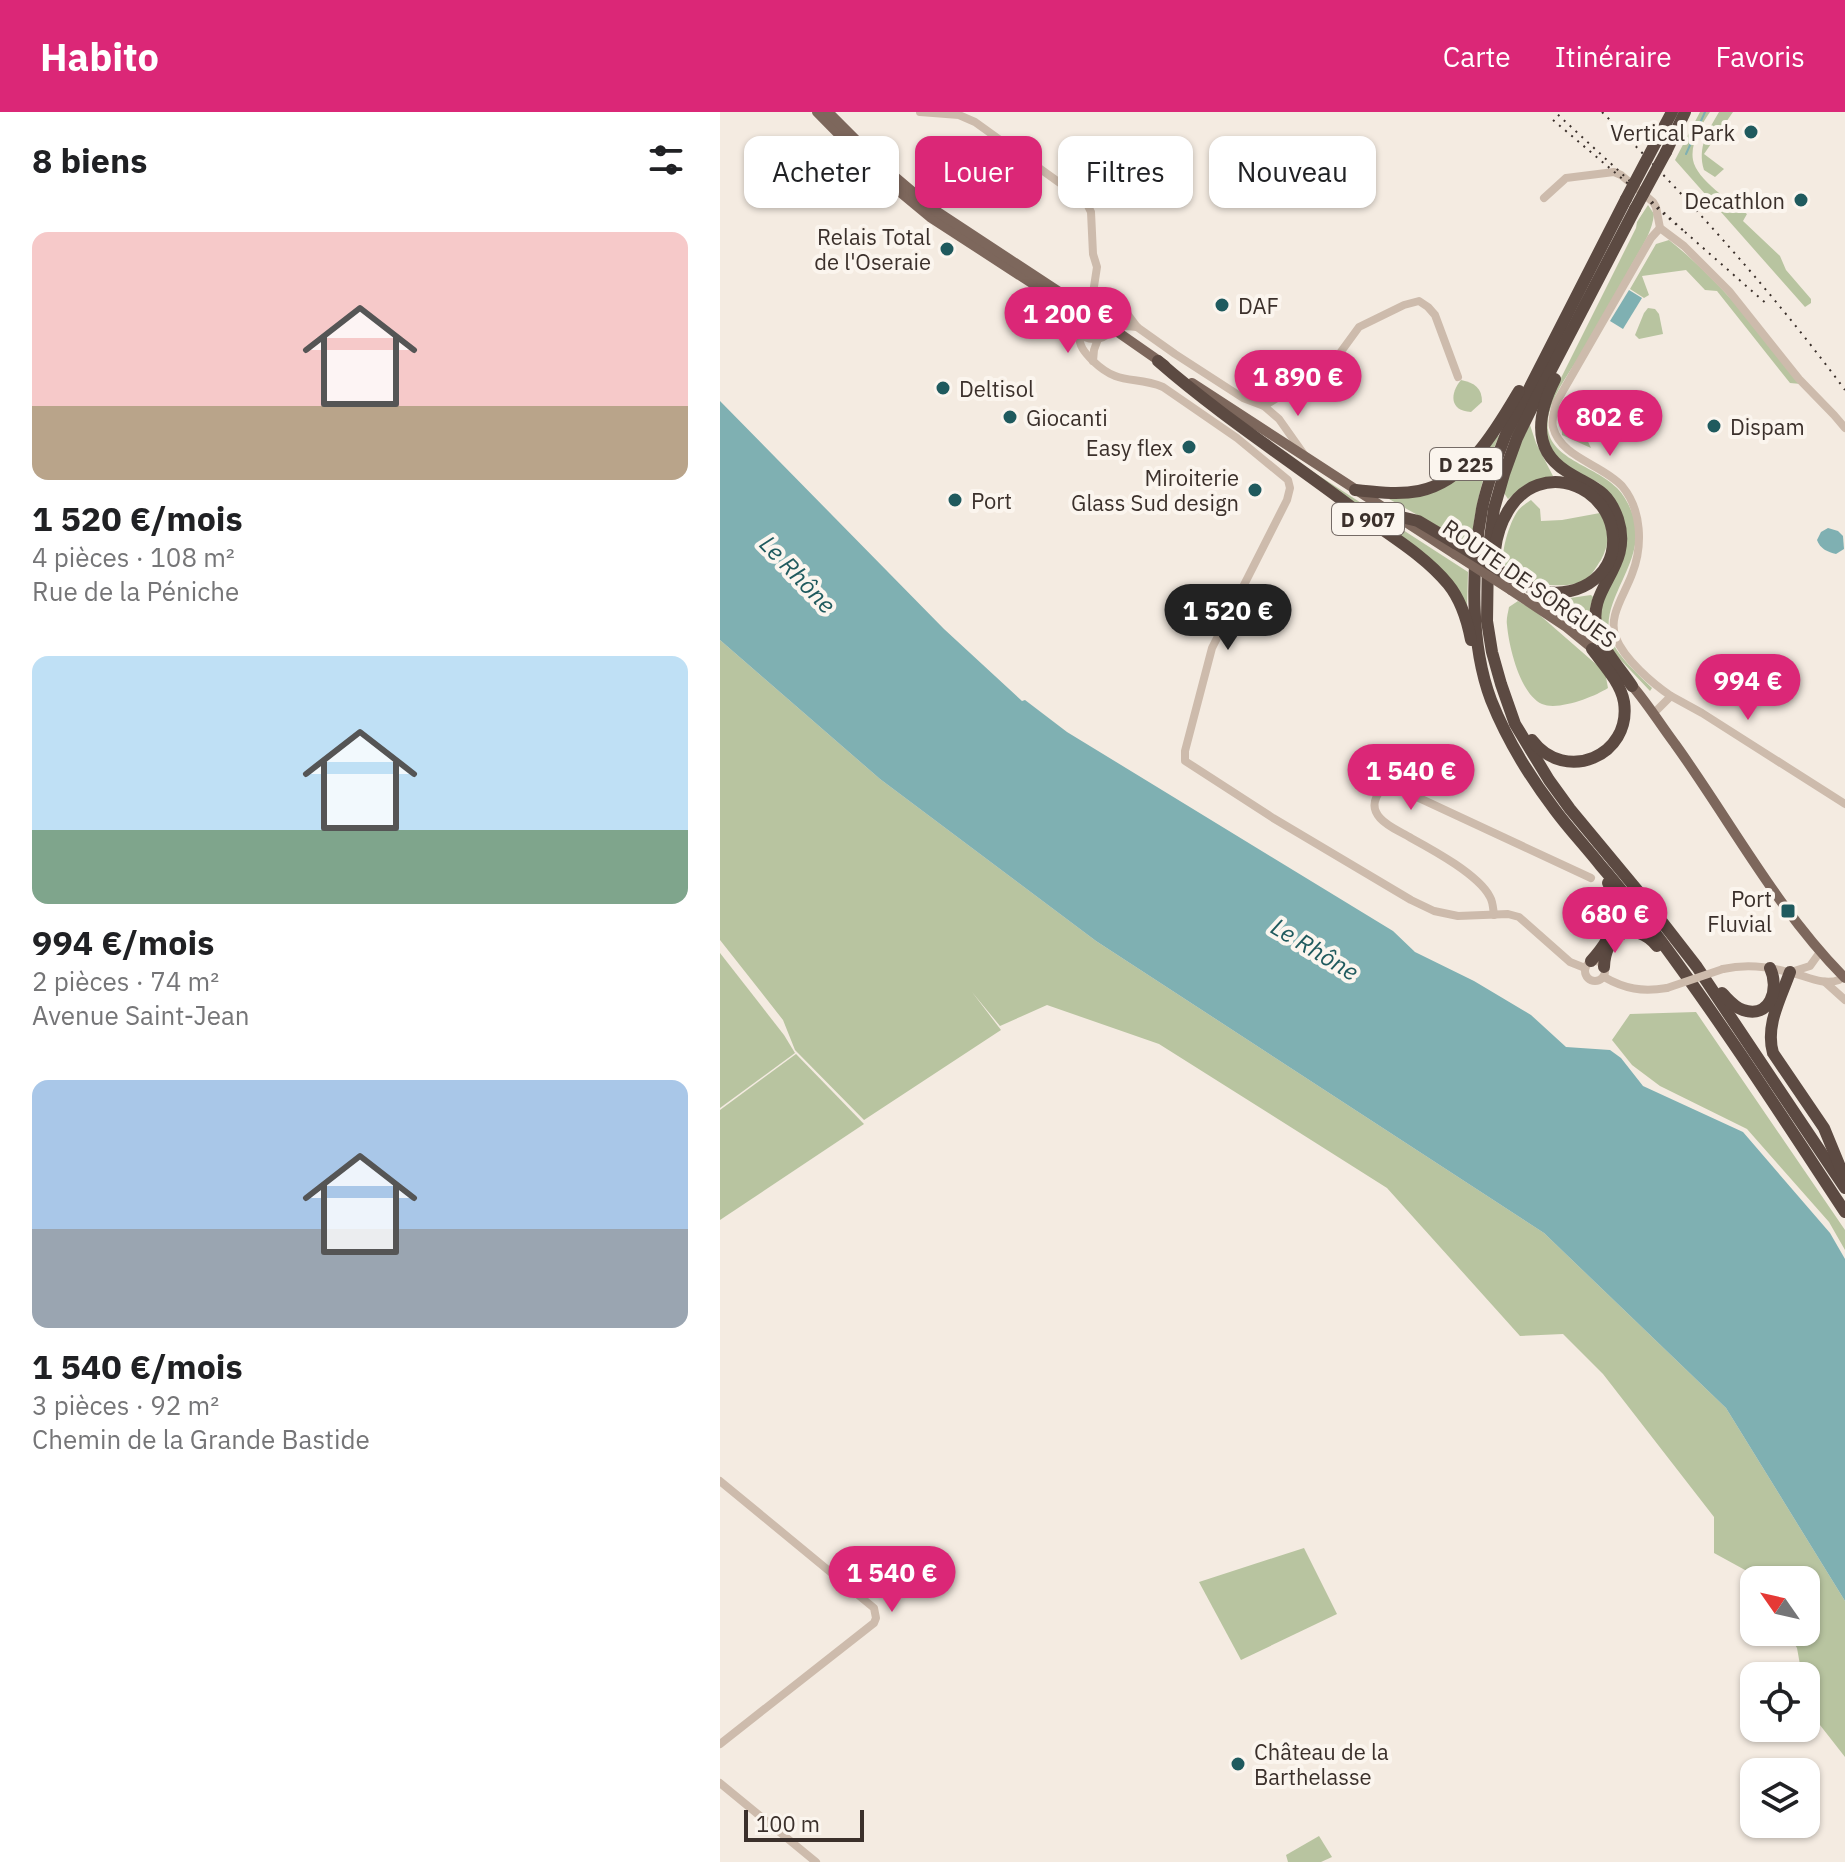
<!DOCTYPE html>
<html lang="fr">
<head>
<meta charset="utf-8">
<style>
	body { margin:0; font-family:"IBM Plex Sans",sans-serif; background:#f2f2f2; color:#202124; height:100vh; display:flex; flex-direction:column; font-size:30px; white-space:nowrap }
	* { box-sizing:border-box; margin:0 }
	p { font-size:26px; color:#757577 }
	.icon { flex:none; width:44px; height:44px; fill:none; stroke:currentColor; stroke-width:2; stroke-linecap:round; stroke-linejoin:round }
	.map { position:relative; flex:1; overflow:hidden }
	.details { display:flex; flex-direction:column; background:#fff; width:720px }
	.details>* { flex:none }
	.banner { position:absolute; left:24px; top:24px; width:760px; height:72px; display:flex; gap:16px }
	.needle { width:52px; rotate:304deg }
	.fabs { position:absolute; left:1020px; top:1454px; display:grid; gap:16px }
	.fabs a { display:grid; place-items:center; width:80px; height:80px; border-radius:16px; background:#fff; box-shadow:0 2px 6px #0004; font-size:40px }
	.scale { position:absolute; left:24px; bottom:20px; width:120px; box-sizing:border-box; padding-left:8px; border:4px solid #3b302b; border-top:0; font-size:22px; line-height:28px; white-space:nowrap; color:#3b302b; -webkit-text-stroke:6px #fbf5ee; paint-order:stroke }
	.price { position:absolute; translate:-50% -68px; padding:0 18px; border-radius:28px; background:#db2777; color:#fff; font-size:26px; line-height:52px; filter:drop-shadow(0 2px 4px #0008) }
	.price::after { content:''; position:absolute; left:50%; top:48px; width:24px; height:18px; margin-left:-12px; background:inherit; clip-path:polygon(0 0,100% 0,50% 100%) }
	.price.on { background:#222; color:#fff }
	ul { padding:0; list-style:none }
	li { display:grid; align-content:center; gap:16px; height:424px; padding:0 32px }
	li span { display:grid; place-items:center; height:248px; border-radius:16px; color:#555 }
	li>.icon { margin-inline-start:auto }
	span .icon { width:144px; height:144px; fill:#fffc; stroke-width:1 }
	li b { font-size:34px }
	h2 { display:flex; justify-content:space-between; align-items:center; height:96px; padding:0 32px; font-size:34px }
	.chip { padding:0 28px; border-radius:16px; background:#fff; box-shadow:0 2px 6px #0004; font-size:28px; line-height:72px }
	.chip.on { background:#db2777; color:#fff }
	header { display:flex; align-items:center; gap:48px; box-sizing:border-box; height:112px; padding:0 40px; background:#db2777; color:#fff }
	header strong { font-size:38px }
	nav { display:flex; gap:44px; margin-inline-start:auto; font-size:28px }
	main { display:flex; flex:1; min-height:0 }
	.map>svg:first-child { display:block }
	.green { fill:#b8c4a0 }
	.water { fill:#7fb0b2 }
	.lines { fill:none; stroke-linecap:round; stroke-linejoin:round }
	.stream { stroke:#7fb0b2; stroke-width:2 }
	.minor { stroke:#cdbbac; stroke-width:8 }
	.major { stroke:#7d675c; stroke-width:10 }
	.highway { stroke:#5c4a42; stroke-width:12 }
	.rail { stroke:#3b302b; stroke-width:2; stroke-dasharray:2 6; stroke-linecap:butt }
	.minor-bridge { stroke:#cdbbac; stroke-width:8 }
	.major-bridge { stroke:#7d675c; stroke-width:10 }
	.highway-bridge { stroke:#5c4a42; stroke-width:12 }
	.poi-dot { fill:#1f5a5e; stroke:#fbf5ee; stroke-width:3 }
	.labels { text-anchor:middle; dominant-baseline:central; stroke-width:8; stroke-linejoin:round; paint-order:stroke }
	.shield { fill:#fbf5ee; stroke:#756b66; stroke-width:2 }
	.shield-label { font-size:20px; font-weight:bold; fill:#3b302b }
	.poi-label { font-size:22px; fill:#3b302b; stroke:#fbf5ee; text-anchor:end }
	.street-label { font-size:22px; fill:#3b302b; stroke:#fbf5ee }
	.water-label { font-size:24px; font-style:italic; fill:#1f5a5e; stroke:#fbf5ee }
</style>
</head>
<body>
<header>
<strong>Habito</strong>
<nav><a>Carte</a><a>Itinéraire</a><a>Favoris</a></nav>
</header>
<main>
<section class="details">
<h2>8 biens<svg class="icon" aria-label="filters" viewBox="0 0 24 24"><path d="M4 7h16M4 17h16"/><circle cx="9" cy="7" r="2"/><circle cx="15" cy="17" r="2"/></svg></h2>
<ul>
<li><span style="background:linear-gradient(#f6c9c9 70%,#b9a48a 0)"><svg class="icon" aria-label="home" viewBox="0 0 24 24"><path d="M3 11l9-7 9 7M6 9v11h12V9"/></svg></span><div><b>1 520 €/mois</b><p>4 pièces · 108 m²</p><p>Rue de la Péniche</p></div></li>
<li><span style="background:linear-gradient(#bfe0f5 70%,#7fa58c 0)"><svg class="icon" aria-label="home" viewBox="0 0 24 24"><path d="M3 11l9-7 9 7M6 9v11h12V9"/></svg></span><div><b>994 €/mois</b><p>2 pièces · 74 m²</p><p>Avenue Saint-Jean</p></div></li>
<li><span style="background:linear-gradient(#a9c7e8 60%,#9aa5b1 0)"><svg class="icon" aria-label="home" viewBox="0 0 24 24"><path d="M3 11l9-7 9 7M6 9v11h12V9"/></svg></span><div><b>1 540 €/mois</b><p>3 pièces · 92 m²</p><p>Chemin de la Grande Bastide</p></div></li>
</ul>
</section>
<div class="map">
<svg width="1125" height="1750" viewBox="0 0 1125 1750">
	<rect width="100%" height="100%" fill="#f4ebe1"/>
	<g class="green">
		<path d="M980 0H990C981 13 970 32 973 48 976 67 1012 91 1027 102L1023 109 1060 144 1066 158 1091 187V191L1085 195 955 48Z"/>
		<path d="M999 0H1013L984 42 1004 57 995 65 984 58C977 35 988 19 999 0Z"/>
		<path d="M928 93 934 102C932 121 921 136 912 152 897 180 880 209 864 237 852 257 835 278 829 301 818 346 873 351 897 376 905 384 911 396 914 407 926 450 880 487 890 524 895 542 919 563 932 576L930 579 893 540 878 513 883 485 890 382 879 371 851 357 832 340 824 317 833 282 916 116 917 110Z"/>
		<path d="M949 128C1001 169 1040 221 1081 272L1070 271 997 179 985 178 966 158 922 164 929 183 924 186 910 177 936 132Z"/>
		<path d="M928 196 935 197 939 202 943 222 919 227 915 223 924 201Z"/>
		<path d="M741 268C755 271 762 276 762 290L751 300C729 299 730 281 741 268Z"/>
		<path d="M847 285 871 336 842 323V291Z"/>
		<path d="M810 313 816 331 833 364 806 372 788 387 784 381C790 358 798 334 810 313Z"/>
		<path d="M776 322 779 324C763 361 755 394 751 433L669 387 705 381Z"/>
		<path d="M584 354 748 460 747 494 740 481Z"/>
		<path d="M811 388 820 397 821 409 842 408 880 401C889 417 890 432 881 448 876 455 873 462 866 467 848 480 796 472 785 453 779 443 790 410 797 400 800 395 807 391 811 388Z"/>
		<path d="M871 483 873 485 869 501 871 522H868L829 489Z"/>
		<path d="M798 489 815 499 885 560 888 576C874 585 838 599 822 592 800 582 789 535 787 513 786 507 788 501 789 495Z"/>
		<path d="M0 528 160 667 376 829 824 1121 1006 1296 1125 1489V1645L1089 1599 1086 1583V1564H1082L1077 1536 1067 1520H1086V1468H1038L1036 1464 994 1441V1405L883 1262 843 1222 800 1224 667 1076 439 932 327 893 280 914 252 880 281 918 144 1008 75 938 63 908 0 828Z"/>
		<path d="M0 841 64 923 75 941 0 996Z"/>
		<path d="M976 900 1125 1118V1138L1109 1110 1027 1017 940 974 912 953 892 928 910 902Z"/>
		<path d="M76 942 144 1012 0 1108V998Z"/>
		<path d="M584 1436 617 1502 521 1548 479 1470Z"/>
		<path d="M599 1724 612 1745 601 1750H568L566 1743Z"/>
	</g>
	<g class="water">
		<path d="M909 178 922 186 903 217 890 209Z"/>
		<path d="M0 289 224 517 302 589 305 588 347 620 673 819 695 840 754 869 811 903 846 935 890 938 901 946 923 974 1023 1020 1110 1121 1125 1147V1489L1006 1296 824 1121 376 829 160 667 0 528Z"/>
		<path d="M1108 416 1118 419 1123 424 1124 437 1116 442C1108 440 1100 437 1097 428L1101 420Z"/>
	</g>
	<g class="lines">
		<path class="stream" d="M966 42 985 0"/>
		<g class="minor">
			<path d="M200 0 239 3 255 10 358 84 367 92 371 100 373 142 377 155 373 181"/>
			<path d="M824 86 846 66 894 60 901 63 933 90 936 95 940 116 964 134 1009 179 1079 267 1114 303 1125 316"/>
			<path d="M940 116 931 126 836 291C835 298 831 307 833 315 841 346 882 352 902 374 922 398 923 434 912 462 905 482 887 505 896 526 904 547 933 572 951 584"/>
			<circle cx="374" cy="204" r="23"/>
			<path d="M394 192 405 199 417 215 455 242 523 286 544 294 612 252 639 215 684 193 699 189 708 195 715 203 738 265"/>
			<path d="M395 213 417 215"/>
			<path d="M359 222C359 234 364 240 373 249 400 275 414 263 443 275L517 326 568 368 570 376 567 388 492 536 465 639V649L553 706 691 788 714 799 738 804 788 802 799 805 850 850 865 856"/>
			<path d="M373 249 374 238 378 227"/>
			<path d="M544 294 559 307 583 341"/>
			<path d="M933 602 951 584 982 601 1125 692"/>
			<path d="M774 803C773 796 773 790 770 785 759 763 713 738 691 726 681 720 668 715 660 706 650 695 655 684 664 674H671L684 679 871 766"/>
			<circle cx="875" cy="859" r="10"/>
			<path d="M1003 857C1026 852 1046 854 1068 860 1085 863 1102 874 1119 868L1122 864"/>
			<path d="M1071 860 1090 854 1100 840"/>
			<path d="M884 865C905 877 922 880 947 876"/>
			<path d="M1105 870 1125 888"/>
			<path d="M0 1369 154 1496 156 1506 154 1511 0 1632"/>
			<path d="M0 1671 96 1750"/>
		</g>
		<g class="major">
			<path d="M97 0 157 61 210 105 387 220"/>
			<path d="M108 0 161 53 213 97 356 191 445 253"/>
			<path d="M472 271 735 442"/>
			<path d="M791 478 845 514 878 541"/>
			<path d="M907 568C925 587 939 611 955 632 1011 710 1058 799 1125 866"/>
		</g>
		<g class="highway">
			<path d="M936 30 952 0"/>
			<path d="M946 40 965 0"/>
			<path d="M906 87 786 322C777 346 767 371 762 397 751 456 750 532 771 588 787 628 809 664 835 698 849 717 866 735 881 754 902 778 922 804 941 829 1006 917 1065 1009 1125 1100"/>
			<path d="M915 97 819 281 797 326 784 362 774 397 768 441 767 509 772 540 781 572 795 612 829 668 850 697 918 779 977 855 1125 1076"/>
			<path d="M438 249C502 305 574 351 642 403 671 424 705 444 728 472 741 488 747 507 751 528"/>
			<path d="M835 267C819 299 810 336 846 359 870 375 887 375 898 407 914 456 866 475 877 517 882 537 900 556 912 574"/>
			<path d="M635 378C656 380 678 383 699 379 747 369 776 318 799 279"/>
			<path d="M677 404 698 409 735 431"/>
			<path d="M775 438C778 412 792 382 818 373 853 361 891 388 893 425 896 467 851 490 815 477 807 475 800 470 792 466"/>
			<path d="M812 628C845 672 912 644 904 590 901 571 883 552 872 537"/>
			<path d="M871 849C891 827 907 798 888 771"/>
			<path d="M884 855C885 821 914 807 937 834"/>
			<path d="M1070 860C1061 886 1045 913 1053 941L1104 1016 1123 1062"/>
			<path d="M1002 881C1009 888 1014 895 1023 898 1050 907 1060 877 1050 856"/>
		</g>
		<g class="rail">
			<path d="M882 0C970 88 1051 178 1125 278"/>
			<path d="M833 8 965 120 835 0"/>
			<path d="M965 120 1049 194"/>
		</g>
		<path class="minor-bridge" d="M947 876 1003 857"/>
		<path class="major-bridge" d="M735 442 791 478"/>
		<g class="highway-bridge">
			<path d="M906 87 936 30"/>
			<path d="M915 97 946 40"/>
			<path d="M735 431 792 466"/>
		</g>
	</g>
	<g class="poi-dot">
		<circle cx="1031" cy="20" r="8"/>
		<circle cx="1081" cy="88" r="8"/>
		<circle cx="227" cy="137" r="8"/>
		<circle cx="502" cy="193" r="8"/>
		<circle cx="223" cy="276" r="8"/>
		<circle cx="290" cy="305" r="8"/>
		<circle cx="994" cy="314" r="8"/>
		<circle cx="469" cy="335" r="8"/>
		<circle cx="535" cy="378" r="8"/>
		<circle cx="235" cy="388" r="8"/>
		<rect x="1060" y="791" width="16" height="16" rx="4"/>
		<circle cx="518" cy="1652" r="8"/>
	</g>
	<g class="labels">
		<g class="shield">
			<rect x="710" y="336" width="72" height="32" rx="6"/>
			<rect x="612" y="391" width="72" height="32" rx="6"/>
		</g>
		<g class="shield-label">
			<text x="746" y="352">D 225</text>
			<text x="648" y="407">D 907</text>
		</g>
		<g class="poi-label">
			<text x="1015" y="20">Vertical Park</text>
			<text x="1065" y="88">Decathlon</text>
			<text x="211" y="124">Relais Total<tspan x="211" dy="25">de l'Oseraie</tspan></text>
			<text x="518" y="193" text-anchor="start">DAF</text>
			<text x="239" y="276" text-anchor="start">Deltisol</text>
			<text x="306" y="305" text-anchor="start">Giocanti</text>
			<text x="1010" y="314" text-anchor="start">Dispam</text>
			<text x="453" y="335">Easy flex</text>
			<text x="519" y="365">Miroiterie<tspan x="519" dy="25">Glass Sud design</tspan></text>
			<text x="251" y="388" text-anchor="start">Port</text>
			<text x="1052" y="786">Port<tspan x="1052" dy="25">Fluvial</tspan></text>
			<text x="534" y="1639" text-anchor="start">Château de la<tspan x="534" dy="25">Barthelasse</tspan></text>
		</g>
		<g class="street-label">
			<text transform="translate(810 471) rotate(35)">ROUTE DE SORGUES</text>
		</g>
		<g class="water-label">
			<text transform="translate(78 462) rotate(46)">Le Rhône</text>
			<text transform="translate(595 837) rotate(31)">Le Rhône</text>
		</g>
	</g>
</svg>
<div class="fabs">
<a><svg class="needle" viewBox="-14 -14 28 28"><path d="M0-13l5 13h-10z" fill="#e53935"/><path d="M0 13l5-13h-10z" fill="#757577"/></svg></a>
<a><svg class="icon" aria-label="locate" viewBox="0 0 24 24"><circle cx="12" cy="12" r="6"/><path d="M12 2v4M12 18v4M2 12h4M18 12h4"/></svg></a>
<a><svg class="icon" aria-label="layers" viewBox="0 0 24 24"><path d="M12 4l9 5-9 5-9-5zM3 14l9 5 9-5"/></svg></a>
</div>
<div class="scale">100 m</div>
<b class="price" style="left:348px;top:243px">1 200 €</b>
<b class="price" style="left:578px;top:306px">1 890 €</b>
<b class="price" style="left:890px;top:346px">802 €</b>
<b class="price on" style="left:508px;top:540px">1 520 €</b>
<b class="price" style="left:1028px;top:610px">994 €</b>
<b class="price" style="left:691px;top:700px">1 540 €</b>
<b class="price" style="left:895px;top:843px">680 €</b>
<b class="price" style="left:172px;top:1502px">1 540 €</b>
<div class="banner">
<a class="chip">Acheter</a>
<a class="chip on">Louer</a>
<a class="chip">Filtres</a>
<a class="chip">Nouveau</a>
</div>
</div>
</main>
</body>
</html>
